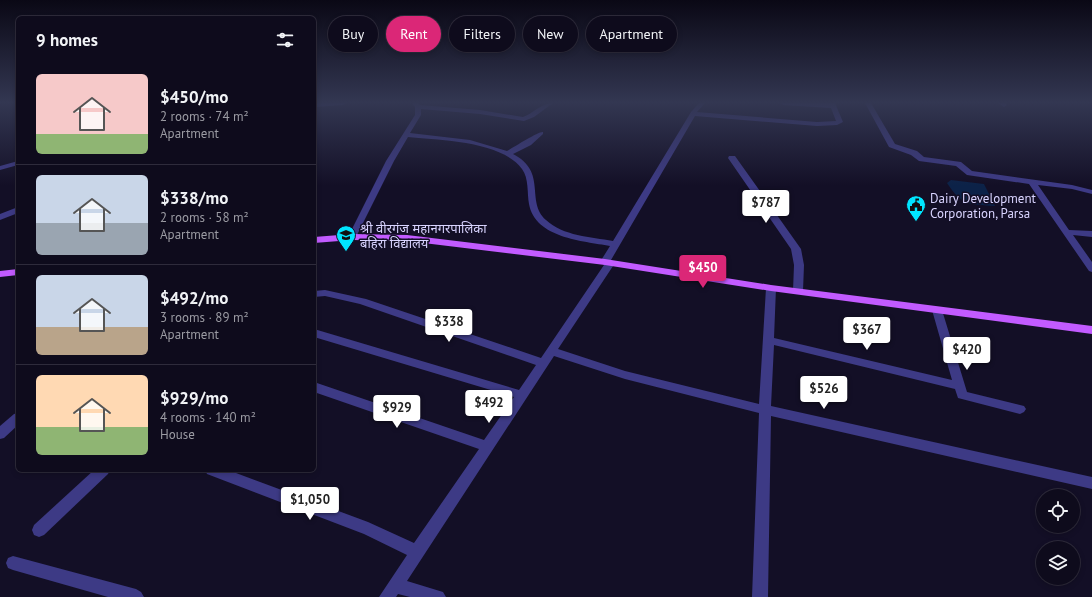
<!DOCTYPE html>
<html lang="en">
<head>
<meta charset="utf-8">
<style>
	body { margin:0; font-family:"PT Sans","Noto Sans Devanagari",sans-serif; background:#1c1929; color:#f1f3f6; height:100vh; display:flex; flex-direction:column; font-size:15px; white-space:nowrap }
	* { box-sizing:border-box; margin:0 }
	p { font-size:13px; color:#9b9ba3 }
	.icon { flex:none; width:22px; height:22px; fill:none; stroke:currentColor; stroke-width:2; stroke-linecap:round; stroke-linejoin:round }
	.map { position:relative; flex:1; overflow:hidden }
	.panel { position:absolute; left:16px; top:16px; width:300px; height:456px; display:flex; flex-direction:column; background:#0e0b1c; border-radius:6px; box-shadow:0 2px 6px #0003,0 0 0 1px #2e2b3b }
	.panel>* { flex:none }
	.hud { position:absolute; left:328px; top:16px; width:380px; height:36px; display:flex; gap:8px }
	.tools { position:absolute; left:1036px; top:489px; display:grid; gap:8px }
	.tools a { display:grid; place-items:center; width:44px; height:44px; border-radius:50%; background:#0e0b1c; box-shadow:0 2px 6px #0003,0 0 0 1px #2e2b3b; font-size:20px }
	.price { position:absolute; translate:-50% -34px; padding:0 9px; border-radius:4px; background:#fff; color:#222; font-size:13px; line-height:26px; filter:drop-shadow(0 1px 2px #0008) }
	.price::after { content:''; position:absolute; left:50%; top:24px; width:12px; height:9px; margin-left:-6px; background:inherit; clip-path:polygon(0 0,100% 0,50% 100%) }
	.price.current { background:#db2777; color:#fff }
	ul { padding:0; list-style:none }
	li { display:flex; align-items:center; gap:12px; height:100px; padding:0 20px }
	li+li { border-top:1px solid #2e2b3b }
	li span { display:grid; place-items:center; flex:none; width:112px; height:80px; border-radius:6px; color:#555 }
	li>.icon { margin-inline-start:auto }
	span .icon { width:48px; height:48px; fill:#fffc; stroke-width:1 }
	li b { font-size:17px }
	h2 { display:flex; justify-content:space-between; align-items:center; height:48px; padding:0 20px; font-size:17px }
	.chip { padding:0 14px; border-radius:18px; background:#0e0b1c; box-shadow:0 2px 6px #0003,0 0 0 1px #2e2b3b; font-size:14px; line-height:36px }
	.chip.current { background:#db2777; color:#fff }
	.map>svg:first-child { display:block }
	.water { fill:#0c2248 }
	.lines { fill:none; stroke-linecap:round; stroke-linejoin:round }
	.minor { fill:#3d3a85; fill-rule:evenodd }
	.major { fill:#c25bff; fill-rule:evenodd }
	.labels { text-anchor:middle; dominant-baseline:central; stroke-width:3; stroke-linejoin:round; paint-order:stroke }
	.poi-label { font-size:13px; fill:#d9d4ff; stroke:#130f26; text-anchor:start }
</style>
</head>
<body>
<div class="map">
<svg width="1092" height="597" viewBox="0 0 1092 597">
	<rect width="100%" height="100%" fill="#130f26"/>
	<path class="water" d="M951 180 984 184 995 206C969 204 962 206 947 183Z"/>
	<g class="lines">
		<g class="minor">
			<path d="M314 103H346L343 105 314 107Z"/>
			<path d="M412 103H418L420 105 480 110 523 117C534 113 541 103 553 103L534 117 524 121 480 114 421 109V115L410 133 470 140 507 151C514 147 539 131 543 132V134L531 145 513 154C548 172 525 201 546 220 563 236 591 237 613 241L691 112 699 103H705L697 112 817 122 836 121 831 108 783 105 780 103H835L843 122 837 125 817 126 695 116 611 260 615 263 558 349 625 371 759 404 766 288 768 286H774L776 288 774 338 952 380 932 310 937 307 942 310 967 392 1024 406 1026 409 1024 412 1020 414 958 398 955 389 774 345 771 406 1092 477V489L771 416 768 597H752L759 413 625 379 554 356 407 581 443 592 446 597H410L398 594 396 597H379L407 555 364 534 207 474 205 470H228L368 522 414 543 479 449 314 392V382L484 440 514 397 314 337V329L519 390 536 365 360 304 325 296 314 297V291L325 290 366 299 541 358 604 265 600 262 610 246C583 241 535 238 529 204 527 193 529 178 522 169 502 141 439 140 408 137L394 161 355 239H349L348 237 386 161 415 115V107Z"/>
			<path d="M865 103H871L895 144 917 151 924 157 961 162 972 171 1072 185 1092 190V194L1072 189 1038 185 1069 230 1092 231V237L1073 235 1092 262V272L1089 271 1029 184 967 175 956 166 919 161 911 155 889 147Z"/>
			<path d="M998 103H1005L1007 105 1004 107Z"/>
			<path d="M729 156H735L801 249 804 265 803 291 801 293 798 294 793 291 794 265 791 249 728 158Z"/>
			<path d="M18 161V165L0 170V166Z"/>
			<path d="M18 207V213L0 220V214Z"/>
			<path d="M18 413V425L4 438 0 439V426L14 414Z"/>
			<path d="M94 470H110L108 474 44 535 39 537 34 535 32 530 34 525Z"/>
			<path d="M13 556 136 589 141 592 144 597H108L13 570 8 568 6 563 8 558Z"/>
		</g>
		<g class="major">
			<path d="M352 234 407 235 605 259 771 285 1092 326V334L771 291 605 265 407 241 352 240 314 243V237Z"/>
			<path d="M18 269V275L0 277V271Z"/>
		</g>
	</g>
	<linearGradient id="sky" x2="0" y2="1"><stop stop-color="#0a0815"/><stop offset="0.55" stop-color="#333752"/><stop offset="1" stop-color="#333752" stop-opacity="0"/></linearGradient>
	<rect width="1092" height="186" fill="url(#sky)"/>
	<defs>
		<symbol id="civic-pin" viewBox="-11 -11 22 30"><path d="M0 17L-7.5 6A9.5 9.5 0 1 1 7.5 6Z" fill="#00e5ff" stroke="#130f26"/><path d="M-.6-6.5H3V-4.5H.6V-3L4-1V1h2V6H-6V1h2V-1L-.6-3ZM-1.2 2.5V6h2.4V2.5Z" fill="#111"/></symbol>
		<symbol id="school-pin" viewBox="-11 -11 22 30"><path d="M0 17L-7.5 6A9.5 9.5 0 1 1 7.5 6Z" fill="#00e5ff" stroke="#130f26"/><path d="M0-5L7-2L0 1L-7-2ZM-4 1L0 2.5L4 1V4Q0 6-4 4Z" fill="#111"/></symbol>
	</defs>
	<g fill-rule="evenodd">
		<use href="#civic-pin" x="905" y="194" width="22" height="30"/>
		<use href="#school-pin" x="335" y="224" width="22" height="30"/>
	</g>
	<g class="labels">
		<g class="poi-label">
			<text x="930" y="198">Dairy Development<tspan x="930" dy="15">Corporation, Parsa</tspan></text>
			<text x="360" y="228">श्री वीरगंज महानगरपालिका<tspan x="360" dy="15">बहिरा विद्यालय</tspan></text>
		</g>
	</g>
</svg>
<div class="tools">
<a><svg class="icon" aria-label="locate" viewBox="0 0 24 24"><circle cx="12" cy="12" r="6"/><path d="M12 2v4M12 18v4M2 12h4M18 12h4"/></svg></a>
<a><svg class="icon" aria-label="layers" viewBox="0 0 24 24"><path d="M12 4l9 5-9 5-9-5zM3 14l9 5 9-5"/></svg></a>
</div>
<b class="price" style="left:766px;top:224px">$787</b>
<b class="price current" style="left:703px;top:289px">$450</b>
<b class="price" style="left:449px;top:343px">$338</b>
<b class="price" style="left:867px;top:351px">$367</b>
<b class="price" style="left:967px;top:371px">$420</b>
<b class="price" style="left:824px;top:410px">$526</b>
<b class="price" style="left:489px;top:424px">$492</b>
<b class="price" style="left:397px;top:429px">$929</b>
<b class="price" style="left:310px;top:521px">$1,050</b>
<div class="hud">
<a class="chip">Buy</a>
<a class="chip current">Rent</a>
<a class="chip">Filters</a>
<a class="chip">New</a>
<a class="chip">Apartment</a>
</div>
<section class="panel">
<h2>9 homes<svg class="icon" aria-label="filters" viewBox="0 0 24 24"><path d="M4 7h16M4 17h16"/><circle cx="9" cy="7" r="2"/><circle cx="15" cy="17" r="2"/></svg></h2>
<ul>
<li><span style="background:linear-gradient(#f6c9c9 75%,#8fb573 0)"><svg class="icon" aria-label="home" viewBox="0 0 24 24"><path d="M3 11l9-7 9 7M6 9v11h12V9"/></svg></span><div><b>$450/mo</b><p>2 rooms · 74 m²</p><p>Apartment</p></div></li>
<li><span style="background:linear-gradient(#c9d6e8 60%,#9aa5b1 0)"><svg class="icon" aria-label="home" viewBox="0 0 24 24"><path d="M3 11l9-7 9 7M6 9v11h12V9"/></svg></span><div><b>$338/mo</b><p>2 rooms · 58 m²</p><p>Apartment</p></div></li>
<li><span style="background:linear-gradient(#c9d6e8 65%,#b9a48a 0)"><svg class="icon" aria-label="home" viewBox="0 0 24 24"><path d="M3 11l9-7 9 7M6 9v11h12V9"/></svg></span><div><b>$492/mo</b><p>3 rooms · 89 m²</p><p>Apartment</p></div></li>
<li><span style="background:linear-gradient(#ffd9b3 65%,#8fb573 0)"><svg class="icon" aria-label="home" viewBox="0 0 24 24"><path d="M3 11l9-7 9 7M6 9v11h12V9"/></svg></span><div><b>$929/mo</b><p>4 rooms · 140 m²</p><p>House</p></div></li>
</ul>
</section>
</div>
</body>
</html>
